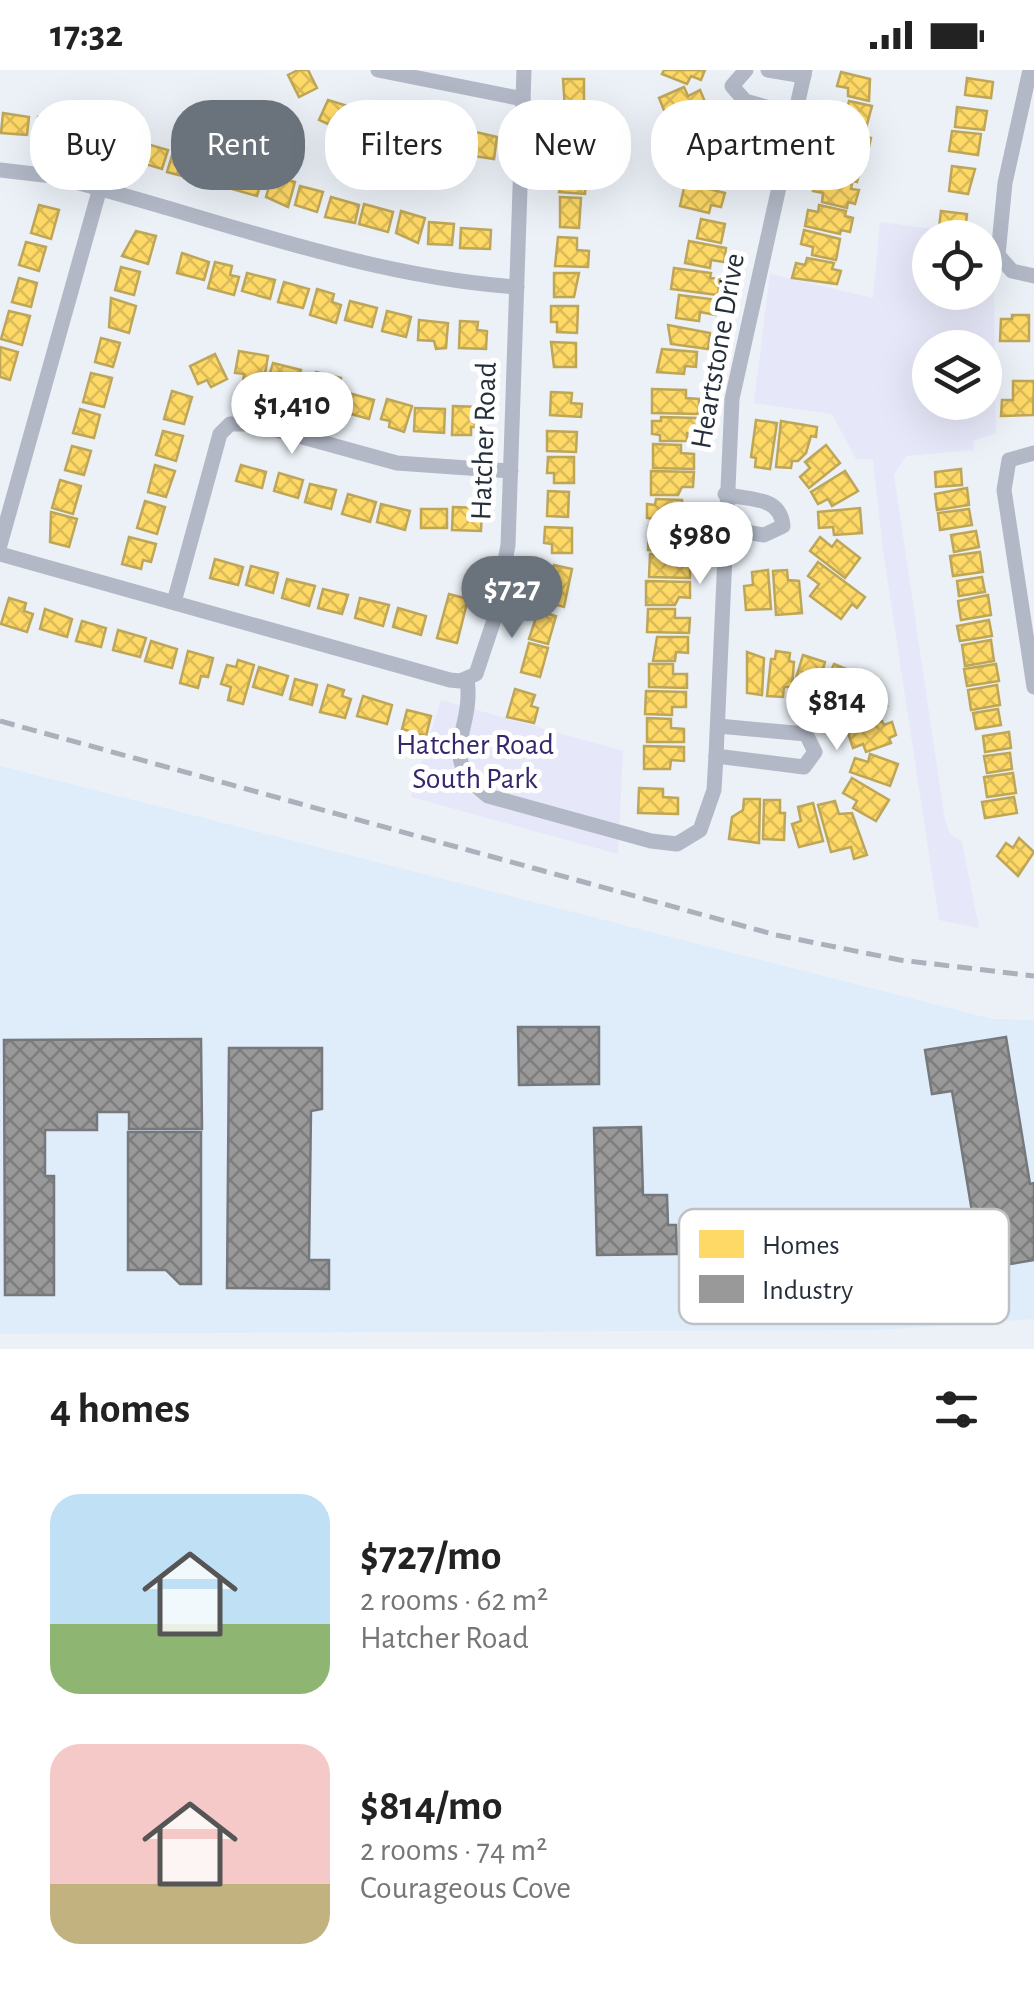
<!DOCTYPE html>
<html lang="en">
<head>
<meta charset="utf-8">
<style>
	body { margin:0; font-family:"Alegreya Sans",sans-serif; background:#f6f6f6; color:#222; height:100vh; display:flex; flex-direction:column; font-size:38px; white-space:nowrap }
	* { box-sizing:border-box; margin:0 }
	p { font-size:32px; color:#767676 }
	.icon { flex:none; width:55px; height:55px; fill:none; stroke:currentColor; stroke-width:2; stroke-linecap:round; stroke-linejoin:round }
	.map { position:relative; height:1279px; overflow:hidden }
	.side { display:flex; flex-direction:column; background:#fff; flex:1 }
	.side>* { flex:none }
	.banner { position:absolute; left:30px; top:30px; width:975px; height:90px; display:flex; gap:20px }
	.buttons { position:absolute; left:912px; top:150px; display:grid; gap:20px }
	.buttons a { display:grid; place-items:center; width:90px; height:90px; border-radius:50%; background:#fff; box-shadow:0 10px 40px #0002; font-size:50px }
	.price { position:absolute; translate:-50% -85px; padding:0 22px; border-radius:35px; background:#fff; color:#222; font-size:32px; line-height:65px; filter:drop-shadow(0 2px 5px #0008) }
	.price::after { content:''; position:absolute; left:50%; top:60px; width:30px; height:22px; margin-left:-15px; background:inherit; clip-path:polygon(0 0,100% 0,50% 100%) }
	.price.active { background:#6a737c; color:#fff }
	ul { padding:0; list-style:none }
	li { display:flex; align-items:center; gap:30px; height:250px; padding:0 50px }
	li span { display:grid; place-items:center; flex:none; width:280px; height:200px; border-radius:30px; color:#555 }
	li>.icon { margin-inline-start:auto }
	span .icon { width:120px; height:120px; fill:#fffc; stroke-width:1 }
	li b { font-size:42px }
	h2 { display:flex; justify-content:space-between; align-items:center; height:120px; padding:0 50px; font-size:42px }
	.tag { padding:0 35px; border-radius:40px; background:#fff; box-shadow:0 10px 40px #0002; font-size:35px; line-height:90px }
	.tag.active { background:#6a737c; color:#fff }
	.status { display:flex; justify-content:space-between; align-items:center; height:70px; padding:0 50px; background:#fff; direction:ltr }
	.status svg { height:28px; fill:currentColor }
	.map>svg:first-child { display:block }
	.built { fill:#dfedfb }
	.park { fill:#e6e7f8; fill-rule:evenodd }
	.homes { fill:url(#homes-cross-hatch); stroke:#bea659; stroke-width:2.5 }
	.industry { fill:url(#industry-cross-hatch); stroke:#76797c; stroke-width:2.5 }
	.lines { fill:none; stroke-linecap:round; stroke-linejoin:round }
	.street { stroke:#b2b8c6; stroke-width:15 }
	.rail { stroke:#abb0ba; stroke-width:5; stroke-dasharray:15 8; stroke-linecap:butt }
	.labels { text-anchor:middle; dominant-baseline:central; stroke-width:10; stroke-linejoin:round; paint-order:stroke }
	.street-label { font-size:30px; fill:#252f3a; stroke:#fff }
	.park-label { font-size:30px; fill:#36266c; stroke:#fff }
	.key { fill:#fff; stroke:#bec1c4; stroke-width:2.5 }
	.key-label { font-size:28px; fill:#252f3a }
</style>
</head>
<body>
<div class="status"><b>17:32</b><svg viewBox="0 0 49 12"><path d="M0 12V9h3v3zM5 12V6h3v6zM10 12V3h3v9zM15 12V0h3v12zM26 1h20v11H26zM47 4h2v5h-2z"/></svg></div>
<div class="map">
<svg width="1034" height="1279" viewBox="0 0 1034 1279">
	<defs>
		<pattern id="homes-cross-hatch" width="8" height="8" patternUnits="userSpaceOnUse" patternTransform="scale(2.5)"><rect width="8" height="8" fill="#ffd966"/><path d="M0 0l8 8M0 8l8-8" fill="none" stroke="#dabb59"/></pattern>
		<pattern id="industry-cross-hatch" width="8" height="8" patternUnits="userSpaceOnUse" patternTransform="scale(2.5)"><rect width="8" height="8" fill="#999"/><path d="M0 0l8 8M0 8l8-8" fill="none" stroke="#7d7d7e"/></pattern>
	</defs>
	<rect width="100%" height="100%" fill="#ebf1f7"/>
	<path class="built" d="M0 696 992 949 1034 950V1249L881 1260 0 1264Z"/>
	<g class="park">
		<path d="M880 152 977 165 930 168V222H985V212L994 221 996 363 973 371 974 380 906 386 894 405 945 751 950 764 962 772 979 858 939 850 883 480 873 389H856L832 344 754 333 770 204 873 228ZM930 278H985V332H930Z"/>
		<path d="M441 630 623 681 618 784 411 727Z"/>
	</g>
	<g class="homes">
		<path d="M298 0H308L317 18 299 27 288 5Z"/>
		<path d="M664 0H705L701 10 691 6 687 14 662 4Z"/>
		<path d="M841 2 870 9 869 31 848 26V18L837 16Z"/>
		<path d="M967 8 993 12 991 28 965 25Z"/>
		<path d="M563 9H584V39H565Z"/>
		<path d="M684 17 688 26 700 20 706 34 668 50 659 28Z"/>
		<path d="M328 30 351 37 341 60 319 50Z"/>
		<path d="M849 31 872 36 866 58 830 50 833 36 847 40Z"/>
		<path d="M358 37 387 44 381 63 353 56Z"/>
		<path d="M957 37 987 41 984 60 955 57Z"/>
		<path d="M708 38 715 53 699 61 702 69 678 80 666 59Z"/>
		<path d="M3 43 29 47 27 65 1 63Z"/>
		<path d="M391 46 415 53 409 72 386 66Z"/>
		<path d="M38 47 66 50 63 70 36 67Z"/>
		<path d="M563 53 584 54 582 84 561 82Z"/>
		<path d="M828 53 864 62 863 66 871 68 868 81 860 79 859 85 833 79 835 71 825 69Z"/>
		<path d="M78 55 101 62 96 80 73 74Z"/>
		<path d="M426 56 456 59 453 79 424 75Z"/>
		<path d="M109 58 136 65 129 92 103 77Z"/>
		<path d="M721 58 736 63 717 105 704 101 706 93 701 91 710 66 718 69Z"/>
		<path d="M463 59 497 67 494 89 460 84Z"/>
		<path d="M952 61 981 64 978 85 949 81Z"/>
		<path d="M740 64 755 69 752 78 761 81 753 109 728 101Z"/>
		<path d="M140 72 168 80 162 99 135 91Z"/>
		<path d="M173 82 200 90 194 109 167 102Z"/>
		<path d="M836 83 863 89 857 112 817 103 821 89 834 92Z"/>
		<path d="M206 90 229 96 224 115 201 108Z"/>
		<path d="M952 96 975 99 968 124 949 121Z"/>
		<path d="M234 98 263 106 257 126 228 118Z"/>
		<path d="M565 99 586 100 585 124 559 122Z"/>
		<path d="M272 106 295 112 288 137 266 127Z"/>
		<path d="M816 106 852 114 851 119 859 120 855 134 848 132 847 138 822 132 823 123 813 121Z"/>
		<path d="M685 113 725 123 721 137 711 135 709 143 680 136Z"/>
		<path d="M300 116 323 122 317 142 295 135Z"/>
		<path d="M331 127 359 135 355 153 325 147Z"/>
		<path d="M560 127 581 128 579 158 560 157Z"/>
		<path d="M364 134 393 142 388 162 359 154Z"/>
		<path d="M39 135 59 140 51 169 31 163Z"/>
		<path d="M819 135 846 141 845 146 853 148 850 162 841 160 840 164 805 156 808 140 818 142Z"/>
		<path d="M401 141 425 148 418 173 396 163Z"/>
		<path d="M941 141 967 144 965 161 939 158Z"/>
		<path d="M701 149 725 154 721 173 697 168Z"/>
		<path d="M429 152 454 154 452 175 428 174Z"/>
		<path d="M461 158 491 160 490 179 460 178Z"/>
		<path d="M804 160 840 169 836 190 812 185 813 177 801 174Z"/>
		<path d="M136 161 156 166 148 194 122 186Z"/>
		<path d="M558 167 577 168V180L589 181 588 197 555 196Z"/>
		<path d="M689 171 726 178 724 192 711 190 710 198 685 193Z"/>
		<path d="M26 172 46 177 39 201 19 195Z"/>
		<path d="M182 183 209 192 204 210 177 203Z"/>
		<path d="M807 188 834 193 832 199 841 201 837 214 792 208 796 193 805 195Z"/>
		<path d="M215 192 232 196 230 205 239 207 234 225 208 218Z"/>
		<path d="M121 197 140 202 134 225 115 220Z"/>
		<path d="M674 198 711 203 710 208 720 209 718 225 671 219Z"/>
		<path d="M247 203 275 210 270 229 242 221Z"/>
		<path d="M554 203H579L574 227H554Z"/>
		<path d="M19 208 37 213 31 237 12 232Z"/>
		<path d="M284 212 309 219 303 238 278 232Z"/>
		<path d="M317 219 334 224 332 232 341 235 336 253 310 245Z"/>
		<path d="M679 225 718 230 716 245 700 242 699 251 676 248Z"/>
		<path d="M111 228 136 236 129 263 109 257Z"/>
		<path d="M350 231 377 238 372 257 345 250Z"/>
		<path d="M551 236H578L577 263 557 262V252H551Z"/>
		<path d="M9 241 30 246 22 275 1 269Z"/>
		<path d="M387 241 411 247 406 267 382 261Z"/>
		<path d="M1012 245H1029V271H1000L1001 249H1012Z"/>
		<path d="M419 250 448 253 446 278 436 279 434 271 418 270Z"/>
		<path d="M460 251 478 252 477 260 487 261 486 279 459 278Z"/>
		<path d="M668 255 710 263 708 279 671 274Z"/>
		<path d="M101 268 120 273 113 297 95 292Z"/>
		<path d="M551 272 576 273V297H554Z"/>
		<path d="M0 277 18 282 10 310 0 307Z"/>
		<path d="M662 279 697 282 696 297 685 296 684 304 657 302Z"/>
		<path d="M239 281 268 286 263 316 243 312 244 304 235 303Z"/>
		<path d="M215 284 227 309 211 317 207 310 198 314 190 296Z"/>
		<path d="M273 293 301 300 295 320 286 317 283 325 265 320Z"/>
		<path d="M316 302 341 308 331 341 320 338 322 331 309 327Z"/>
		<path d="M91 303 112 308 104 337 83 332Z"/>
		<path d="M1013 311H1034L1033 345 1001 346 1002 330H1013Z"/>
		<path d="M652 319 686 320V328L699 329V344L652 343Z"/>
		<path d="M172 321 192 327 184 354 164 349Z"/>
		<path d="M345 322 374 330 369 349 340 341Z"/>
		<path d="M551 322 572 323 571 333 582 334 581 347 550 345Z"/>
		<path d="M387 329 412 336 404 362 389 357 390 351 381 349Z"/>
		<path d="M453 336 481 337V357H471V365H452Z"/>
		<path d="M415 338 445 339 444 363 414 361Z"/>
		<path d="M80 339 100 345 94 368 73 363Z"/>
		<path d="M661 347 698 348V363H687V371H660V365L652 364V351H661Z"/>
		<path d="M756 350 777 353 770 399 755 397 756 388 751 387Z"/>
		<path d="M781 351 817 357 816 367 811 366 806 383 798 391H792L791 398 776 397Z"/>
		<path d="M163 361 183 366 176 391 156 385Z"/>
		<path d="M547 361 577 362 576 382 547 381Z"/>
		<path d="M653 374 681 375V383L694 384V399L653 398Z"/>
		<path d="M826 375 840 393 809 418 800 407 810 398 805 392Z"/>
		<path d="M72 376 91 381 84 405 65 400Z"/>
		<path d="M548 387H574V413H554V403H547Z"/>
		<path d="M155 395 175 401 166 427 148 422Z"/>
		<path d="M241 395 266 402 262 418 236 411Z"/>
		<path d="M961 399 962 415 936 417 935 402Z"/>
		<path d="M651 401 694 402 693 417H682L678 425H651Z"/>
		<path d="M845 401 858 421 832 436 828 429 818 434 811 422Z"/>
		<path d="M279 403 303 410 298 428 274 421Z"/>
		<path d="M60 410 81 416 73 444 52 438Z"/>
		<path d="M310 414 336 420 331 439 305 432Z"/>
		<path d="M967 418 969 435 937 440 935 424Z"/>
		<path d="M548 421 569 422 568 447 547 446Z"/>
		<path d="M348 424 376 432 370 452 342 444Z"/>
		<path d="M656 429 682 430V438H692V454L655 453V449L647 448V434L655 435Z"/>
		<path d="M145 431 165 437 157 464 137 458Z"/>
		<path d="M381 434 410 441 405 460 377 452Z"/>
		<path d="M453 437 482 438 481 461 452 460Z"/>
		<path d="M860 438 862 463 834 465 833 457 819 458 818 442Z"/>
		<rect x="421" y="439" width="26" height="19"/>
		<path d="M969 439 972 455 940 460 938 443Z"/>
		<path d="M51 442 77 449 69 477 50 472Z"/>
		<path d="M649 456 691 457V473H677L676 481 648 480Z"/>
		<path d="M545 457 572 458V483H552V474L544 473Z"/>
		<path d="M976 461 979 477 954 482 951 465Z"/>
		<path d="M129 467 156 474 151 492 143 490 141 499 122 494Z"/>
		<path d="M820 467 832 477 837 470 860 488 845 508 810 481Z"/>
		<path d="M980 482 983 502 953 506 950 486Z"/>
		<path d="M650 484 679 485V493H690V508L649 507Z"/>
		<path d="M215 489 243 497 238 515 210 508Z"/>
		<path d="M818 492 865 527 857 538 852 534 841 549 810 526 819 514 808 506Z"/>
		<path d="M554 495 572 499 564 537 539 530Z"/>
		<path d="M251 496 278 503 273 523 246 515Z"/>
		<path d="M768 500 771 539 746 540 744 516 753 515 752 502Z"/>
		<path d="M787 500 788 510 799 511 802 543 776 545 773 501Z"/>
		<path d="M982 507 985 522 959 526 957 511Z"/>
		<path d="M287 509 315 516 309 536 282 528Z"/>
		<path d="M646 511 690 512V528L679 527 675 535H646Z"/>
		<path d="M323 519 348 525 342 544 318 538Z"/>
		<path d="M449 524 468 529 457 573 437 568Z"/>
		<path d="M988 525 991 545 961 550 958 531Z"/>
		<path d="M9 528 26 533 24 541 33 544 27 562 1 554Z"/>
		<path d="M360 528 389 535 383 556 355 548Z"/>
		<path d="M398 538 426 546 421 565 393 557Z"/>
		<path d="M45 539 72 549 67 567 40 559Z"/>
		<path d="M648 539H675V548H690L689 563 647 562Z"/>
		<path d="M538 541 556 546 548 574 529 569Z"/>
		<path d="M989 550 992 566 960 571 957 556Z"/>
		<path d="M82 551 106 558 101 577 76 571Z"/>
		<path d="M118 560 146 568 140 587 113 580Z"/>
		<path d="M657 567H688V583L676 582 675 591H653Z"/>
		<path d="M991 570 994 591 965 596 962 575Z"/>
		<path d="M151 571 177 579 172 598 145 591Z"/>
		<path d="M529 573 548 578 540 607 521 602Z"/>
		<path d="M188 581 213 588 208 607 201 606 198 618 180 613Z"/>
		<path d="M776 581 790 583 789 591 794 592 792 617H784L783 627 767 626 771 589H775Z"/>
		<path d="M747 582 764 588 762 625 747 623Z"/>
		<path d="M803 585 825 592 815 628 802 625 806 611 796 608Z"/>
		<path d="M238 590 254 595 243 634 228 630 231 617 221 614 227 595 236 597Z"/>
		<path d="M649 594H673V604H687V618L649 617Z"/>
		<path d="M834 594 858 604 848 627 839 623 833 636 818 630Z"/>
		<path d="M996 594 999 611 967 616 964 599Z"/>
		<path d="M259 597 288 606 282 625 253 617Z"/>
		<path d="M295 609 317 615 312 635 290 629Z"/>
		<path d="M328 615 344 620 342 626 351 629 345 648 320 642Z"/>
		<path d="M997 615 1000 635 971 640 968 620Z"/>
		<path d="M875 616 887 636 849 659 841 646 851 640 846 633Z"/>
		<path d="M515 619 535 625 531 636 538 638 534 653 507 647Z"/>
		<path d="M646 621 686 622V637H672V645L645 644Z"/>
		<path d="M363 626 392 635 387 654 357 646Z"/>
		<path d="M998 639 1001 655 976 659 973 643Z"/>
		<path d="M407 640 431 646 426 666 402 659Z"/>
		<path d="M647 648 671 649V658L684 659V672H647Z"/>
		<path d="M882 651 884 655 892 652 896 665 889 668 891 673 866 682 863 674 853 678 848 663Z"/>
		<path d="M1009 662 1011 678 985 682 983 666Z"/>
		<path d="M644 676 684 677V691L671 690 670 699H644Z"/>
		<path d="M1010 683 1012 699 987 703 984 686Z"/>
		<path d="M870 684 898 694 890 716 850 702 855 688 868 692Z"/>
		<path d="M1013 703 1016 723 987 727 984 707Z"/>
		<path d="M852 708 889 730 876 751 853 738 857 731 843 723Z"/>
		<path d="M639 718 663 719V727L678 728V744L638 743Z"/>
		<path d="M1014 727 1017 743 985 748 982 732Z"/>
		<path d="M744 729H760L759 773 729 769 732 747 743 740Z"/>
		<path d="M764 730H780V743H785L784 770 763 769Z"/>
		<path d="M835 731 839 744 852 743 867 785 854 789 851 777 831 782 818 735Z"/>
		<path d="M813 733 823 771 799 777 792 754 801 751 798 737Z"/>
		<path d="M1019 768 1034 782 1018 806 997 786 1006 773 1013 778Z"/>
	</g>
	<g class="industry">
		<path d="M518 957H599V1014L519 1015Z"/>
		<path d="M1006 967 1030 1114 1034 1113V1190L1004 1195 1006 1210 984 1214 952 1021 932 1024 925 980Z"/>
		<path d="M201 969 202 1059H129V1042H97V1060H45V1106H54V1225H5L4 970Z"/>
		<path d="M229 978H322V1039L311 1041 309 1190H329V1219L227 1218Z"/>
		<path d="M641 1057 643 1125H667L668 1155H676L677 1184 597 1185 594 1058Z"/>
		<path d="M128 1062H201V1214H180L166 1200H128Z"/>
	</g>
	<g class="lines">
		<g class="street">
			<path d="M378 0 523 29"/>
			<path d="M746 0 732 16 745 31 795 45"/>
			<path d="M768 0 804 6"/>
			<path d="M1030 0 1005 113 998 185 1012 201 1034 206"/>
			<path d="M0 100 52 106C205 144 359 206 517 217"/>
			<path d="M1034 383 1009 390 1004 420 1034 617"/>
			<path d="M724 458 764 465 783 456C780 425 750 431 725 424"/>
			<path d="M0 475 100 118"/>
			<path d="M0 484 450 610 460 611 476 604 494 550 508 475 524 0"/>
			<path d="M174 532 220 364 230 354H255L397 393 511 401"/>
			<path d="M467 609C475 662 434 685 488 726L651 771 677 774 700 760 714 720 716 686 732 329 805 0"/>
			<path d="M716 686 804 697 815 682 806 664 718 656"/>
		</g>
		<path class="rail" d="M0 651 776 865 900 890 1034 906"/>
	</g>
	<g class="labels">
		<g class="street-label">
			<text transform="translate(718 281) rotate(-80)">Heartstone Drive</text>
			<text transform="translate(484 371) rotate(-88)">Hatcher Road</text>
		</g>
		<g class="park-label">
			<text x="475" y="675">Hatcher Road<tspan x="475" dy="34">South Park</tspan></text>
		</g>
	</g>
	<rect x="679" y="1139" width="330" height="115" rx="15" class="key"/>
	<rect x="699" y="1160" width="45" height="28" fill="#ffd966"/>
	<rect x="699" y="1205" width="45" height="28" fill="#999"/>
	<g class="key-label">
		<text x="762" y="1184">Homes</text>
		<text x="762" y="1229">Industry</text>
	</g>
</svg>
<div class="buttons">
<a><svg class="icon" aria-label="locate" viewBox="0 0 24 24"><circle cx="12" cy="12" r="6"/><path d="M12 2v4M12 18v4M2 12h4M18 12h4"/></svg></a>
<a><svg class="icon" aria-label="layers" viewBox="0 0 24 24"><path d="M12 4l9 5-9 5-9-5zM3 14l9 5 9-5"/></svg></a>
</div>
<b class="price" style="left:292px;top:387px">$1,410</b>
<b class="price" style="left:700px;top:517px">$980</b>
<b class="price active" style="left:512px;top:571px">$727</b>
<b class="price" style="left:837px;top:683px">$814</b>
<div class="banner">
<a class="tag">Buy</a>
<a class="tag active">Rent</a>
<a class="tag">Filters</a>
<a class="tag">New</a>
<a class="tag">Apartment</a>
</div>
</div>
<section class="side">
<h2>4 homes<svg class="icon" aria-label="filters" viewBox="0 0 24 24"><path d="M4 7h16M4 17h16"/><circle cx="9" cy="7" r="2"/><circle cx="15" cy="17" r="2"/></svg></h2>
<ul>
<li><span style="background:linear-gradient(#bfe0f5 65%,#8fb573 0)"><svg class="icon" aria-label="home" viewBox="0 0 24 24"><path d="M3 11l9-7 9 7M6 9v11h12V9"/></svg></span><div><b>$727/mo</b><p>2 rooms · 62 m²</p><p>Hatcher Road</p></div></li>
<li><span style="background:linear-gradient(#f6c9c9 70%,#c2b280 0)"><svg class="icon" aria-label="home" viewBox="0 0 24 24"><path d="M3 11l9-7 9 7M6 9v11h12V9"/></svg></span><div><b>$814/mo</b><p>2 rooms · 74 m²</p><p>Courageous Cove</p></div></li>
</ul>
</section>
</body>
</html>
